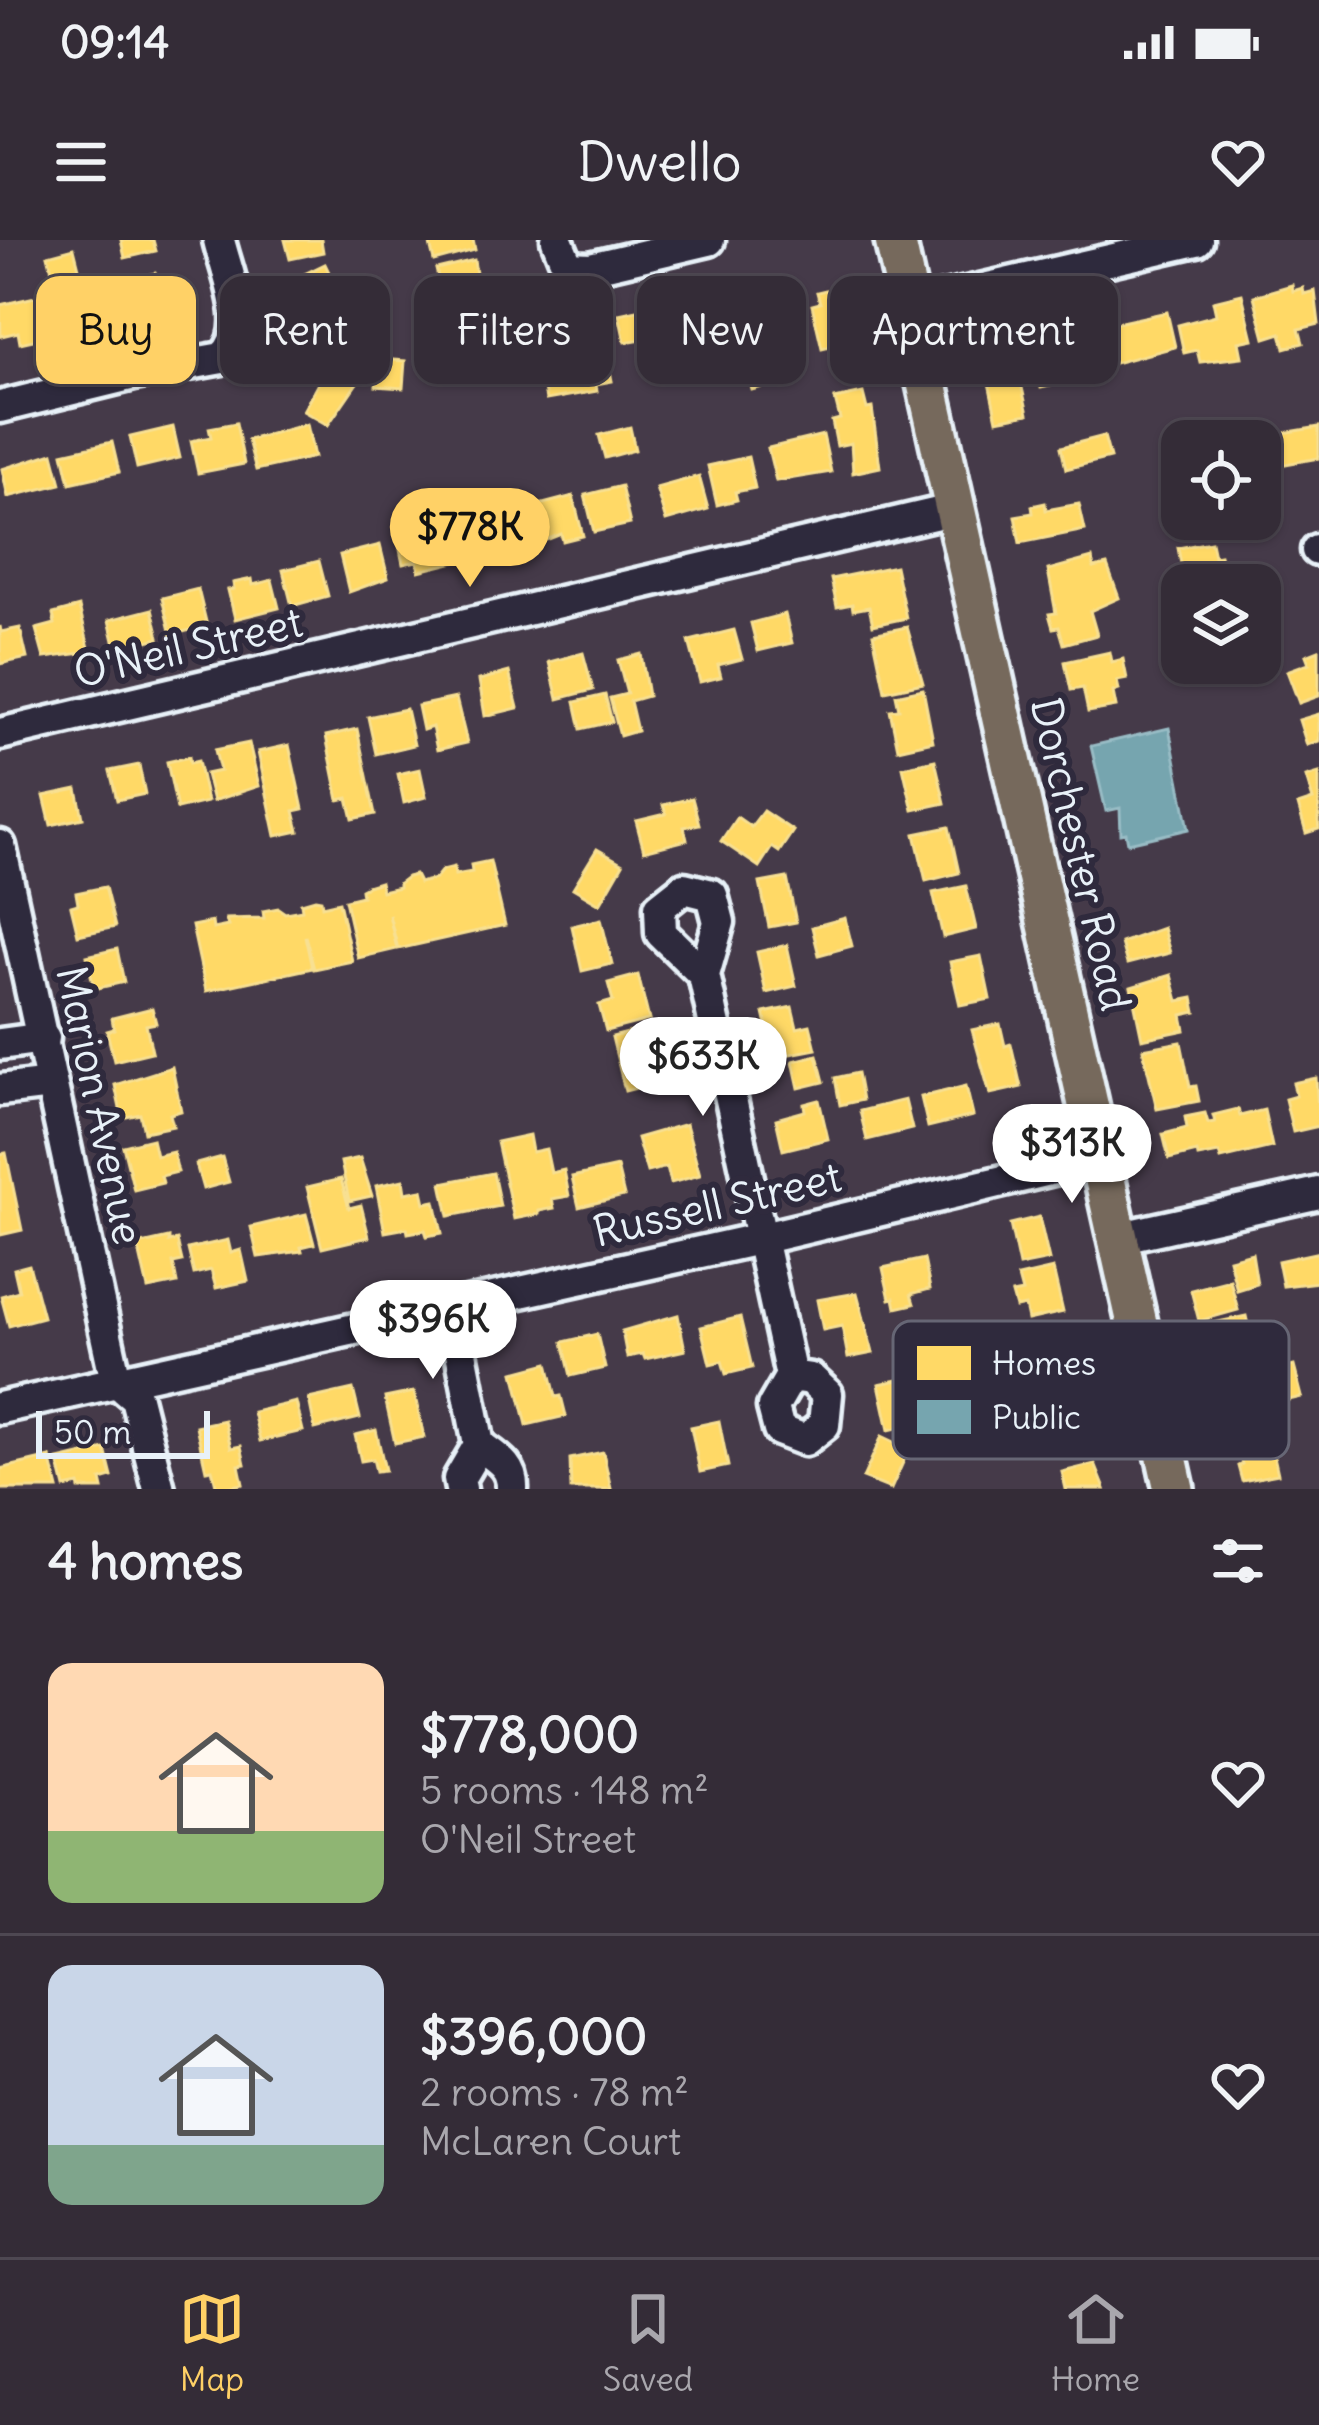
<!DOCTYPE html>
<html lang="en">
<head>
<meta charset="utf-8">
<style>
	body { margin:0; font-family:Delius,sans-serif; background:#3c343f; color:#f1f3f6; height:100vh; display:flex; flex-direction:column; font-size:45px; white-space:nowrap }
	* { box-sizing:border-box; margin:0 }
	p { font-size:39px; color:#a9a7ad }
	.icon { flex:none; width:66px; height:66px; fill:none; stroke:currentColor; stroke-width:2; stroke-linecap:round; stroke-linejoin:round }
	.map { position:relative; height:1249px; overflow:hidden }
	.drawer { display:flex; flex-direction:column; background:#342c37; flex:1 }
	.drawer>* { flex:none }
	.guide { position:absolute; left:36px; top:36px; width:1248px; height:108px; display:flex; gap:24px }
	.buttons { position:absolute; left:1161px; top:180px; display:grid; gap:24px }
	.buttons a { display:grid; place-items:center; width:120px; height:120px; border-radius:24px; background:#342c37; box-shadow:0 3px 9px #0004,0 0 0 3px #4e4852; font-size:60px }
	.scale { position:absolute; left:36px; bottom:30px; width:174px; box-sizing:border-box; padding-left:12px; border:6px solid #e8f1f8; border-top:0; font-size:33px; line-height:42px; white-space:nowrap; color:#e8f1f8; -webkit-text-stroke:9px #2f2a3d; paint-order:stroke }
	.price { position:absolute; translate:-50% -102px; padding:0 27px; border-radius:42px; background:#fff; color:#222; font-size:39px; line-height:78px; filter:drop-shadow(0 3px 6px #0008) }
	.price::after { content:''; position:absolute; left:50%; top:72px; width:36px; height:27px; margin-left:-18px; background:inherit; clip-path:polygon(0 0,100% 0,50% 100%) }
	.price.on { background:#ffd166; color:#111 }
	ul { padding:0; list-style:none }
	li { display:flex; align-items:center; gap:36px; height:300px; padding:0 48px }
	li+li { border-top:3px solid #4e4852 }
	li span { display:grid; place-items:center; flex:none; width:336px; height:240px; border-radius:24px; color:#555 }
	li>.icon { margin-inline-start:auto }
	span .icon { width:144px; height:144px; fill:#fffc; stroke-width:1 }
	li b { font-size:51px }
	h2 { display:flex; justify-content:space-between; align-items:center; height:144px; padding:0 48px; font-size:51px }
	.chip { padding:0 42px; border-radius:24px; background:#342c37; box-shadow:0 3px 9px #0004,0 0 0 3px #4e4852; font-size:42px; line-height:108px }
	.chip.on { background:#ffd166; color:#111 }
	.status { display:flex; justify-content:space-between; align-items:center; height:84px; padding:0 60px; background:#342c37; direction:ltr }
	.status svg { height:33px; fill:currentColor }
	header { display:flex; justify-content:space-between; align-items:center; height:156px; padding:0 48px; background:#342c37; font-size:54px; font-weight:600 }
	.menu { display:flex; justify-content:space-around; align-items:center; height:168px; border-top:3px solid #4e4852; background:#342c37; font-size:33px; color:#a9a7ad }
	.menu a { display:grid; justify-items:center; gap:6px }
	.menu .on { color:#ffd166 }
	.map>svg:first-child { display:block }
	.homes { fill:#ffd966; stroke:#f8e092; stroke-width:3 }
	.public { fill:#76a5af; stroke:#98bcc5; stroke-width:3 }
	.lines { fill:none; stroke-linecap:round; stroke-linejoin:round }
	.minor-casing { stroke:#e8f1f8; stroke-width:39 }
	.major-casing { stroke:#e8f1f8; stroke-width:48 }
	.minor { stroke:#2f2a3d; stroke-width:30 }
	.major { stroke:#76695c; stroke-width:39 }
	.labels { text-anchor:middle; dominant-baseline:central; stroke-width:12; stroke-linejoin:round; paint-order:stroke }
	.street-label { font-size:42px; fill:#e8f1f8; stroke:#2f2a3d }
	.key { fill:#2f2a3d; stroke:#666675; stroke-width:3 }
	.key-label { font-size:33px; fill:#e8f1f8 }
</style>
</head>
<body>
<div class="status"><b>09:14</b><svg viewBox="0 0 49 12"><path d="M0 12V9h3v3zM5 12V6h3v6zM10 12V3h3v9zM15 12V0h3v12zM26 1h20v11H26zM47 4h2v5h-2z"/></svg></div>
<header><svg class="icon" aria-label="menu" viewBox="0 0 24 24"><path d="M4 6h16M4 12h16M4 18h16"/></svg>Dwello<svg class="icon" aria-label="heart" viewBox="0 0 24 24"><path d="M12 20l-8-8c-3-5 5-10 8-4 3-6 11-1 8 4z"/></svg></header>
<div class="map">
<svg width="1319" height="1249" viewBox="0 0 1319 1249">
	<rect width="100%" height="100%" fill="#453a49"/>
	<filter id="ink" filterUnits="userSpaceOnUse"><feTurbulence type="fractalNoise" baseFrequency=".00833" numOctaves="2"/><feDisplacementMap in="SourceGraphic" scale="24" xChannelSelector="R" yChannelSelector="G"/><feConvolveMatrix kernelMatrix="1 2 1 2 8 2 1 2 1" color-interpolation-filters="sRGB"/></filter>
	<g filter="url(#ink)">
		<g class="homes">
			<path d="M121 0H153L156 11 125 18Z"/>
			<path d="M285 0H321L323 12 290 19Z"/>
			<path d="M429 0H473L475 10 434 21Z"/>
			<path d="M74 8 82 40 56 47 48 15Z"/>
			<path d="M474 20 480 62 446 70 436 29Z"/>
			<path d="M325 24 352 80 318 97 294 39Z"/>
			<path d="M155 33 164 65 117 76 109 45Z"/>
			<path d="M784 41 790 70 775 73 777 84 758 88 756 79 746 81 739 50Z"/>
			<path d="M1292 45 1293 51 1303 48 1304 54 1315 51 1319 84 1299 89 1303 103 1285 108 1281 93 1265 98 1254 56Z"/>
			<path d="M838 47 852 101 822 108 812 65 820 63 817 52Z"/>
			<path d="M48 54 54 78 39 82 42 98 20 103 18 92 1 96 0 65Z"/>
			<path d="M1242 54 1253 99 1239 102 1242 117 1200 122 1197 110 1184 113 1178 85 1216 75 1213 61Z"/>
			<path d="M726 62 731 83 719 85 721 93 715 94 718 111 700 115 697 100 676 104 669 70Z"/>
			<path d="M661 65 671 112 646 118 642 99 625 102 619 74Z"/>
			<path d="M1167 72 1175 107 1111 124 1103 86Z"/>
			<path d="M489 88 534 117 517 145 471 115Z"/>
			<path d="M1089 91 1100 135 1041 148 1033 115 1058 109 1055 99Z"/>
			<path d="M451 100 468 125 451 137 446 130 431 137 422 123Z"/>
			<path d="M1013 108 1028 174 997 180 983 115Z"/>
			<path d="M607 115 612 141 596 144 597 151 546 160 541 132 592 123 591 117Z"/>
			<path d="M773 115 780 142 752 150 744 123Z"/>
			<path d="M379 119 405 121 403 148 376 146Z"/>
			<path d="M329 123 359 140 328 185 303 171Z"/>
			<path d="M863 153 867 169 872 168 880 227 853 233 851 203 837 206 832 181 840 179 835 159Z"/>
			<path d="M236 183 244 224 198 233 191 201 211 197 209 188Z"/>
			<path d="M307 184 314 217 256 230 248 200Z"/>
			<path d="M173 187 180 218 137 228 130 197Z"/>
			<path d="M630 187 635 210 605 218 599 195Z"/>
			<path d="M1319 187V218L1263 228 1258 197Z"/>
			<path d="M823 195 831 232 776 241 768 208Z"/>
			<path d="M1104 196 1110 218 1066 229 1061 207Z"/>
			<path d="M112 202 119 232 70 243 63 213Z"/>
			<path d="M53 213 61 244 8 257 2 229Z"/>
			<path d="M748 217 755 248 735 252 737 260 717 265 708 226Z"/>
			<path d="M699 236 708 269 666 281 656 248Z"/>
			<path d="M621 246 630 284 594 292 585 255Z"/>
			<path d="M573 256 583 296 563 301 561 294 531 306 524 280 538 276 535 266Z"/>
			<path d="M1045 263 1046 270 1079 264 1085 290 1020 303 1015 276 1033 273 1032 266Z"/>
			<path d="M506 279 513 311 470 321 463 290Z"/>
			<path d="M452 287 460 321 419 331 417 321 403 324 398 300Z"/>
			<path d="M1211 302 1214 316 1220 315 1226 345H1185L1178 308Z"/>
			<path d="M380 305 388 338 349 352 340 315Z"/>
			<path d="M1092 318 1094 328 1107 325 1119 358 1090 371 1097 395 1064 404 1059 387 1053 388 1049 374 1056 373 1048 330Z"/>
			<path d="M319 321 328 356 292 366 283 330Z"/>
			<path d="M895 326 906 378 873 385 869 367 853 370 852 364 837 367 831 339Z"/>
			<path d="M252 339 253 345 272 340 279 368 235 379 228 350 234 349 233 343Z"/>
			<path d="M198 349 207 386 171 395 162 358Z"/>
			<path d="M79 367 90 412 44 418 36 389 55 384 53 374Z"/>
			<path d="M152 369 159 398 116 409 109 380Z"/>
			<path d="M785 374 792 403 758 411 751 383Z"/>
			<path d="M0 386 1 392 20 388 27 418 0 424Z"/>
			<path d="M907 387 923 443 885 451 873 394Z"/>
			<path d="M734 390 742 419 718 425 721 437 700 442 689 401Z"/>
			<path d="M1319 410V456L1299 463 1287 431 1309 423 1306 415Z"/>
			<path d="M1110 412 1112 422 1123 419 1127 439 1117 441 1119 450 1113 452 1116 467 1088 472 1083 448 1071 450 1065 422Z"/>
			<path d="M583 413 593 450 558 459 549 422Z"/>
			<path d="M641 414 648 456 630 461 637 491 620 496 610 458 627 454 618 420Z"/>
			<path d="M509 432 518 468 485 476 479 440Z"/>
			<path d="M923 449 933 501 898 509 890 470 899 469 896 455Z"/>
			<path d="M605 455 612 482 581 489 575 462Z"/>
			<path d="M456 458 467 503 437 510 432 487 423 490 418 466Z"/>
			<path d="M406 469 414 505 376 514 368 477Z"/>
			<path d="M1319 474V501L1307 505 1299 480Z"/>
			<path d="M357 489 375 574 353 579 348 558 339 560 326 496Z"/>
			<path d="M249 503 259 546 213 561 206 534 220 531 215 510Z"/>
			<path d="M289 505 303 569 294 571 299 591 276 596 258 512Z"/>
			<path d="M189 517 190 523 198 521 207 562 177 569 167 522Z"/>
			<path d="M935 520 945 563 913 570 903 527Z"/>
			<path d="M139 525 145 554 117 560 110 531Z"/>
			<path d="M420 529 426 557 404 563 398 534Z"/>
			<path d="M1319 533V589L1306 593 1298 565 1313 560 1306 537Z"/>
			<path d="M77 549 83 578 51 585 44 556Z"/>
			<path d="M692 558 699 584 684 587 687 600 644 611 636 581 666 574 663 565Z"/>
			<path d="M763 571 793 591 779 612 772 607 759 627 721 601 737 577 751 587Z"/>
			<path d="M949 587 959 633 926 641 915 594Z"/>
			<path d="M597 609 623 624 600 664 573 648Z"/>
			<path d="M490 621 505 685 398 709 389 675 397 709 358 718 345 660 362 656 361 649 367 646 380 642 382 651 399 647V643L407 637 415 635 419 643 435 639 442 630 454 627 455 635 472 632 471 625Z"/>
			<path d="M787 638 796 682 769 687 760 643Z"/>
			<path d="M966 646 976 689 943 697 933 653Z"/>
			<path d="M105 647 115 687 78 695 71 666 78 664 76 653Z"/>
			<path d="M315 659 321 660 322 666 339 662 352 721 314 729 305 696 312 728 206 751 192 686 212 682 213 689 228 686 226 679 264 678 263 671 278 668 285 673 302 670 301 663Z"/>
			<path d="M845 678 852 706 819 715 812 687Z"/>
			<path d="M601 679 612 724 582 731 572 686Z"/>
			<path d="M1163 688 1170 713 1127 724 1121 703Z"/>
			<path d="M787 705 796 746 766 753 757 712Z"/>
			<path d="M117 709 124 742 94 749 87 716Z"/>
			<path d="M981 716 990 759 960 765 950 722Z"/>
			<path d="M638 735 649 780 606 791 599 765 613 761 608 743Z"/>
			<path d="M1171 735 1178 761 1193 758 1196 772 1182 775 1185 790 1142 799 1131 747Z"/>
			<path d="M792 767 797 788 810 785 816 809 774 817 764 773Z"/>
			<path d="M152 768 156 783 146 785 152 812 114 821 107 791 114 789 112 778Z"/>
			<path d="M1000 784 1005 806 1011 804 1021 847 990 854 972 790Z"/>
			<path d="M658 785 667 819 660 821 665 841 625 851 612 797Z"/>
			<path d="M1181 802 1190 847 1196 846 1199 861 1157 869 1143 809Z"/>
			<path d="M817 815 824 842 799 848 793 821Z"/>
			<path d="M172 827 181 871 170 874 173 886 144 892 140 874 122 878 115 845Z"/>
			<path d="M857 833 862 860 840 865 835 838Z"/>
			<path d="M1316 838 1319 886 1293 892 1285 859 1296 856 1293 843Z"/>
			<path d="M966 846 973 876 928 887 921 857Z"/>
			<path d="M819 860 828 899 783 910 776 879 805 871 804 864Z"/>
			<path d="M905 860 912 889 867 900 860 871Z"/>
			<path d="M1238 869 1240 876 1264 870 1272 907 1221 919 1219 913 1198 917 1197 912 1169 919 1163 894 1187 888 1185 877 1205 873 1208 883 1215 882 1213 875Z"/>
			<path d="M686 884 700 935 671 943 667 927 647 932 637 898Z"/>
			<path d="M529 895 532 912 546 909 551 933 564 930 569 956 552 959 554 968 539 971V974L514 979 497 902Z"/>
			<path d="M152 899 156 916 173 912 178 932 161 936 163 943 134 950 123 906Z"/>
			<path d="M6 913 22 990 0 995V914Z"/>
			<path d="M222 917 229 942 203 949 196 924Z"/>
			<path d="M360 918 372 956 349 961 341 922Z"/>
			<path d="M617 927 624 956 579 967 572 937Z"/>
			<path d="M493 933 500 966 449 976 442 943Z"/>
			<path d="M341 939 349 968 361 965 369 997 322 1008 307 947Z"/>
			<path d="M403 940 405 953 422 950 425 963 435 961 442 993 427 996 425 990 408 993 407 988 385 992 376 946Z"/>
			<path d="M306 974 314 1004 301 1007 302 1011 258 1017 251 987Z"/>
			<path d="M1039 977 1049 1020 1019 1026 1010 984Z"/>
			<path d="M169 998V1002L177 1000 182 1021 173 1023 177 1043 148 1049 138 1005Z"/>
			<path d="M228 1000 231 1013 241 1010 248 1041 216 1048 211 1030 194 1034 188 1009Z"/>
			<path d="M1319 1012V1042L1283 1046 1278 1021Z"/>
			<path d="M1252 1013 1257 1044 1237 1050 1229 1019Z"/>
			<path d="M924 1019 930 1049 911 1054 914 1064 896 1068 894 1058 890 1059 883 1028Z"/>
			<path d="M29 1025 43 1077 9 1086 1 1056 19 1051 14 1029Z"/>
			<path d="M1053 1029 1063 1072 1028 1080 1025 1066 1016 1068 1012 1054 1022 1052 1018 1037Z"/>
			<path d="M1230 1040 1238 1070 1199 1081 1191 1050Z"/>
			<path d="M857 1053 873 1113 848 1118 842 1086 823 1090 817 1060Z"/>
			<path d="M678 1075 685 1110 645 1119 643 1114 627 1117 622 1091Z"/>
			<path d="M1246 1076 1256 1120 1222 1128 1218 1111 1206 1113 1200 1086Z"/>
			<path d="M740 1077 752 1128 726 1134 722 1121 710 1124 701 1087Z"/>
			<path d="M597 1094 605 1128 571 1136 563 1102Z"/>
			<path d="M548 1123 556 1157 561 1156 566 1176 527 1185 514 1132Z"/>
			<path d="M1294 1126 1302 1157 1272 1164 1264 1133Z"/>
			<path d="M908 1138 918 1183 889 1190 879 1144Z"/>
			<path d="M353 1149 360 1178 315 1189 309 1159Z"/>
			<path d="M414 1152 424 1197 395 1203 385 1158Z"/>
			<path d="M296 1162 303 1191 260 1201 253 1172Z"/>
			<path d="M224 1180 231 1208 241 1206 245 1224 239 1225 243 1244 217 1249 212 1229 206 1230 196 1186Z"/>
			<path d="M719 1181 728 1226 700 1232 691 1187Z"/>
			<path d="M376 1190 385 1230 376 1231 373 1219 361 1221 355 1195Z"/>
			<path d="M882 1196 909 1209 891 1249 863 1238Z"/>
			<path d="M1270 1198 1278 1234 1242 1241 1238 1226 1242 1224 1240 1218 1245 1217 1242 1205Z"/>
			<path d="M105 1209 112 1237 101 1240 103 1249H80L79 1245 65 1248 58 1220Z"/>
			<path d="M603 1212 611 1249H571L570 1219Z"/>
			<path d="M50 1217 58 1249H0V1229Z"/>
			<path d="M1095 1224 1105 1249H1066L1062 1232Z"/>
		</g>
		<path class="public" d="M1169 488 1189 589 1128 603 1126 593 1121 594 1120 568 1106 571 1091 506Z"/>
		<g class="lines">
			<defs>
				<g id="minor">
					<path d="M557 0 568 27 590 28 709 0"/>
					<path d="M910 66 1197 0"/>
					<path d="M0 167 134 134 222 118C254 92 227 35 219 0"/>
					<path d="M1317 310H1319"/>
					<path d="M0 494 955 269"/>
					<path d="M0 606 116 1141"/>
					<path d="M704 735 661 693 660 667 684 648 712 655 719 682 704 735 791 1136 773 1167 779 1190 805 1200 824 1185 827 1154 811 1139 791 1136"/>
					<path d="M0 804 44 798"/>
					<path d="M0 850 51 844"/>
					<path d="M1117 998 1319 953"/>
					<path d="M452 1066 479 1205 459 1239 461 1249"/>
					<path d="M116 1141 136 1158 159 1249"/>
					<path d="M0 1168 763 998 1100 918"/>
					<path d="M479 1205C497 1218 513 1226 512 1249"/>
				</g>
				<path id="major" d="M895 0 1174 1249"/>
			</defs>
			<use href="#minor" class="minor-casing"/>
			<use href="#major" class="major-casing"/>
			<use href="#minor" class="minor"/>
			<use href="#major" class="major"/>
		</g>
	</g>
	<g class="labels">
		<g class="street-label">
			<text transform="translate(188 407) rotate(-13)">O'Neil Street</text>
			<text transform="translate(1081 614) rotate(77)">Dorchester Road</text>
			<text transform="translate(100 865) rotate(78)">Marion Avenue</text>
			<text transform="translate(717 964) rotate(-13)">Russell Street</text>
		</g>
	</g>
	<rect x="893" y="1081" width="396" height="138" rx="18" class="key"/>
	<rect x="917" y="1106" width="54" height="34" fill="#ffd966"/>
	<rect x="917" y="1160" width="54" height="34" fill="#76a5af"/>
	<g class="key-label">
		<text x="992" y="1135">Homes</text>
		<text x="992" y="1189">Public</text>
	</g>
</svg>
<div class="buttons">
<a><svg class="icon" aria-label="locate" viewBox="0 0 24 24"><circle cx="12" cy="12" r="6"/><path d="M12 2v4M12 18v4M2 12h4M18 12h4"/></svg></a>
<a><svg class="icon" aria-label="layers" viewBox="0 0 24 24"><path d="M12 4l9 5-9 5-9-5zM3 14l9 5 9-5"/></svg></a>
</div>
<div class="scale">50 m</div>
<b class="price on" style="left:470px;top:350px">$778K</b>
<b class="price" style="left:703px;top:879px">$633K</b>
<b class="price" style="left:1072px;top:966px">$313K</b>
<b class="price" style="left:433px;top:1142px">$396K</b>
<div class="guide">
<a class="chip on">Buy</a>
<a class="chip">Rent</a>
<a class="chip">Filters</a>
<a class="chip">New</a>
<a class="chip">Apartment</a>
</div>
</div>
<section class="drawer">
<h2>4 homes<svg class="icon" aria-label="filters" viewBox="0 0 24 24"><path d="M4 7h16M4 17h16"/><circle cx="9" cy="7" r="2"/><circle cx="15" cy="17" r="2"/></svg></h2>
<ul>
<li><span style="background:linear-gradient(#ffd9b3 70%,#8fb573 0)"><svg class="icon" aria-label="home" viewBox="0 0 24 24"><path d="M3 11l9-7 9 7M6 9v11h12V9"/></svg></span><div><b>$778,000</b><p>5 rooms · 148 m²</p><p>O'Neil Street</p></div><svg class="icon" aria-label="heart" viewBox="0 0 24 24"><path d="M12 20l-8-8c-3-5 5-10 8-4 3-6 11-1 8 4z"/></svg></li>
<li><span style="background:linear-gradient(#c9d6e8 75%,#7fa58c 0)"><svg class="icon" aria-label="home" viewBox="0 0 24 24"><path d="M3 11l9-7 9 7M6 9v11h12V9"/></svg></span><div><b>$396,000</b><p>2 rooms · 78 m²</p><p>McLaren Court</p></div><svg class="icon" aria-label="heart" viewBox="0 0 24 24"><path d="M12 20l-8-8c-3-5 5-10 8-4 3-6 11-1 8 4z"/></svg></li>
</ul>
</section>
<nav class="menu">
<a class="on"><svg class="icon" aria-label="map" viewBox="0 0 24 24"><path d="M3 6l6-2 6 2 6-2v14l-6 2-6-2-6 2zM9 4v14M15 6v14"/></svg>Map</a>
<a><svg class="icon" aria-label="saved" viewBox="0 0 24 24"><path d="M7 4h10v16l-5-4-5 4z"/></svg>Saved</a>
<a><svg class="icon" aria-label="home" viewBox="0 0 24 24"><path d="M3 11l9-7 9 7M6 9v11h12V9"/></svg>Home</a>
</nav>
</body>
</html>
